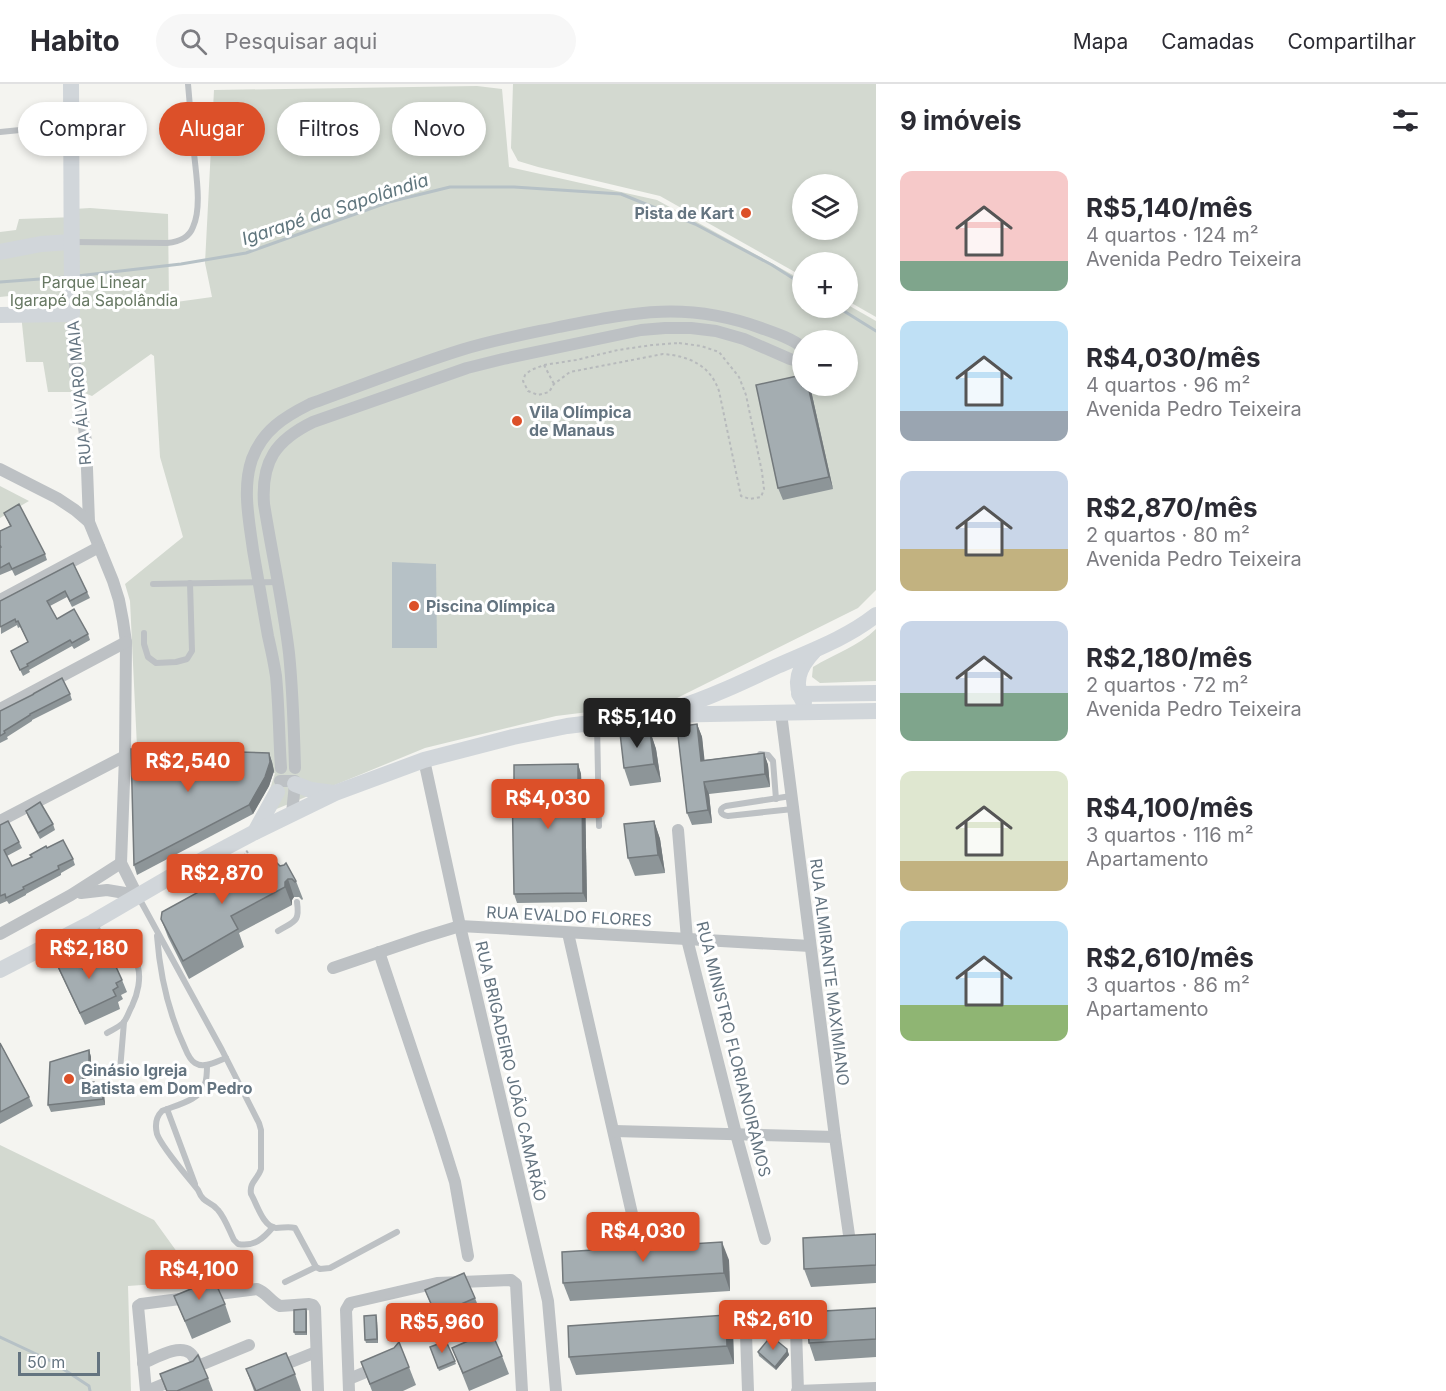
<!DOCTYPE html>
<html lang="pt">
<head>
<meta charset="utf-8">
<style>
	body { margin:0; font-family:Inter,sans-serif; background:#f7f7f7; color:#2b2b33; height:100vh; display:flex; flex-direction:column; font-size:22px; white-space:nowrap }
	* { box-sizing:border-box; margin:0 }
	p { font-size:20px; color:#7c7c81 }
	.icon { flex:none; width:33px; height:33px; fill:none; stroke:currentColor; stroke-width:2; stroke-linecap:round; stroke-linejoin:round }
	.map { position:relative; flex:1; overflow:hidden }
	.side { display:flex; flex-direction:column; background:#fff; width:570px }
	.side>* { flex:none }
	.guide { position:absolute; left:18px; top:18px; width:570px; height:54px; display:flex; gap:12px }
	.fabs { position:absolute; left:792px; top:90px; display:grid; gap:12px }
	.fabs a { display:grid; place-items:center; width:66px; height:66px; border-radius:50%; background:#fff; box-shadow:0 3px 9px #0003; font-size:30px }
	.scale { position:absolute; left:18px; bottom:15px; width:82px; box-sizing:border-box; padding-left:6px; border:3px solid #647480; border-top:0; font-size:16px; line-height:21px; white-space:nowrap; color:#647480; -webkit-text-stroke:4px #fff; paint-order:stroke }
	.price { position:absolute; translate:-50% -51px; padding:0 14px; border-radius:6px; background:#dc5029; color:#fff; font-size:20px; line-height:39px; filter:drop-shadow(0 2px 3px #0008) }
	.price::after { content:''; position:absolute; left:50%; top:36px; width:18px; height:14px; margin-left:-9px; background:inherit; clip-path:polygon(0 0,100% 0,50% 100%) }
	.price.on { background:#222; color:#fff }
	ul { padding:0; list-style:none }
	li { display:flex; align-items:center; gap:18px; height:150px; padding:0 24px }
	li span { display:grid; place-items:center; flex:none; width:168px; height:120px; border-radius:12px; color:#555 }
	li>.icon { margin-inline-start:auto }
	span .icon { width:72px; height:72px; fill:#fffc; stroke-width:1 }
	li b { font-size:26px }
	h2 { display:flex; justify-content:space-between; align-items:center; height:72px; padding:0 24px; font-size:26px }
	.chip { padding:0 21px; border-radius:27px; background:#fff; box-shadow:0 3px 9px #0003; font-size:21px; line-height:54px }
	.chip.on { background:#dc5029; color:#fff }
	header { display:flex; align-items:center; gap:36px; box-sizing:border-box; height:84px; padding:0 30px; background:#fff; border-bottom:2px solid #e1e1e2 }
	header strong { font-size:28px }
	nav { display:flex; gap:33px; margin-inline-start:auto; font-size:21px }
	.search { width:420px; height:54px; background:#f7f7f7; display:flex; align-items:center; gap:15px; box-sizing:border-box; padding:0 21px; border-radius:33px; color:#7c7c81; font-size:22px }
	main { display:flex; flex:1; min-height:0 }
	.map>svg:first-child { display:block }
	.green { fill:#d3d9d0; fill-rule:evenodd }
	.water { fill:#b6c1c6 }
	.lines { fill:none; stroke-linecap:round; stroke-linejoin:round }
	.stream { stroke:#b6c1c6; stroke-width:3 }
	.path { stroke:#b7babc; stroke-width:2; stroke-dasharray:3 3; stroke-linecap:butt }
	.lane { stroke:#bdc1c4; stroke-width:6 }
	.street { stroke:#bdc1c4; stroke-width:12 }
	.secondary { stroke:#d1d6da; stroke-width:16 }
	.wall { fill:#8d9598 }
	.shaded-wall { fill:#73797c }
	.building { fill:#a4adb1; stroke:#73797c; stroke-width:1.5 }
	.poi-dot { fill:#dc5029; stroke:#fff; stroke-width:2 }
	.labels { text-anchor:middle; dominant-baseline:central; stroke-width:6; stroke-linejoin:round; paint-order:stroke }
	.poi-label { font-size:16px; font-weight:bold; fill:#647480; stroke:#fff; text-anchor:start }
	.park-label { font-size:16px; fill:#677863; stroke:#fff }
	.street-label { font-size:16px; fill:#647480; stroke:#fff }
	.water-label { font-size:18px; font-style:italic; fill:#60767e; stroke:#fff }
</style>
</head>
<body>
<header>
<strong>Habito</strong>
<div class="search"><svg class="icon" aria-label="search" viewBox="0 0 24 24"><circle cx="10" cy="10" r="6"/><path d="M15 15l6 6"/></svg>Pesquisar aqui</div>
<nav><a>Mapa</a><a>Camadas</a><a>Compartilhar</a></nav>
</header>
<main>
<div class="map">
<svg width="876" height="1307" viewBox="0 0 876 1307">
	<rect width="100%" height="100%" fill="#f4f4f0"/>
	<g class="green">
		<path d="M513 0H876V233L848 217V178H802V192L660 112 538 83 518 77 511 64ZM802 100H848V146H802Z"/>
		<path d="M477 2 502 5 509 83 657 116 802 196V224H848V221L876 237V506L858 524 669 618 556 632 425 664 257 733 271 702 275 689 138 684 130 517 125 500 183 453 160 373 154 272 151 270 92 312 82 308H48L43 278H26L19 211 0 213V148L16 146 19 135 75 133 74 125 90 124 168 130 169 219 212 213 205 179 214 6ZM802 256H848V302H802Z"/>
		<path d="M0 402 29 417 0 434Z"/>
		<path d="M876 545V597L820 599 812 593 813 583C834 570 859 562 876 545Z"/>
		<path d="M0 1061 154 1136 198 1197 128 1202 131 1307H0Z"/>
	</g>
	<path class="water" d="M392 478 436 480 437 564H392Z"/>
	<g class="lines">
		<g class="stream">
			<path d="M77 192 181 180 246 169 389 118 450 103H514L621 110 695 140 772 181 802 200"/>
			<path d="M0 198 67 193"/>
			<path d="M839 224 876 247"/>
			<path d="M0 1253 51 1277 89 1302 90 1307"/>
		</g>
		<g class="path">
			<path d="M679 259 701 262 719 268 739 293 746 311 762 388 764 405 761 413 750 415 741 412 719 307C710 281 689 272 663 270L570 288 554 300 549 308 538 311 528 307 523 297 525 291 531 286 544 281 576 276 618 266 652 261Z"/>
			<path d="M544 281 554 300"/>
			<path d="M234 773 235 776 248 769 246 766"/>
		</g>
		<g class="lane">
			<path d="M0 48 30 45"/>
			<path d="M74 158 167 159C178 158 189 154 193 143 202 124 196 90 194 69 192 46 190 23 188 0"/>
			<path d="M153 500 278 498"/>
			<path d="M144 549V560L148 573 156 579 176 578 187 575 192 567 190 499"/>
			<path d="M597 639 599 742"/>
			<path d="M760 670 768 671 773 677 776 715"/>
			<path d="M791 712 726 722C718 725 720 731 728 732L793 725"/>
			<path d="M139 814 222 966 259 1039 261 1046V1085C258 1095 249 1098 251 1110 257 1120 263 1143 276 1144 283 1144 288 1142 295 1144L316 1183 320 1185 330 1184 397 1148"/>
			<path d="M278 847C294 837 300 839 297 818"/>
			<path d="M157 852C160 891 168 928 185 964 187 969 190 976 195 979 204 985 217 977 226 974"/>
			<path d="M107 864C144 861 144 897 132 922 129 927 127 935 123 939 119 943 112 946 107 949"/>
			<path d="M81 879 107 864 94 838"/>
			<path d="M207 981C207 987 207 994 205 1000 201 1016 176 1021 162 1027 156 1033 155 1042 157 1050 162 1064 188 1093 198 1106 204 1121 210 1116 218 1126 225 1134 229 1146 234 1156L238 1160C254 1163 263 1155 273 1143"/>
			<path d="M94 992 117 989 120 986 124 938"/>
			<path d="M167 1025 195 1100"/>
			<path d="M285 1198 316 1183"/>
		</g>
		<g class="street">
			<path d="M72 230 73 265 86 358 89 438"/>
			<path d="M0 385 57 414 75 426 89 438 113 497 119 516 123 537 126 558 125 672 121 779 137 811"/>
			<path d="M0 516 99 463"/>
			<path d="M0 625 126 558"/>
			<path d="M781 629 835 1053 849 1151"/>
			<path d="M424 676 460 842 548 1217 556 1307"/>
			<path d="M281 684C279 654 279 623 276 592 274 579 271 565 268 552 263 523 258 494 253 466 249 436 242 404 252 375 263 346 284 333 310 320 360 302 410 282 461 266 493 256 526 250 559 243 634 228 687 217 761 244 775 249 791 254 802 263"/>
			<path d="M295 684C294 646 293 608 289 569 283 519 272 470 264 420 261 377 276 356 313 338L467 284 503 275 641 246 665 244H691L716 247 744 255 790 275 802 278"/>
			<path d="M280 697H295"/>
			<path d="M292 729 295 700"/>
			<path d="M0 737 125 672"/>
			<path d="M678 746 687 855 736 1050 765 1155"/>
			<path d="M81 809 107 806 137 811"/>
			<path d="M568 849 638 1156"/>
			<path d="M0 850 71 811 121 779"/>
			<path d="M379 868 440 1050 455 1098 468 1172"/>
			<path d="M333 884 424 853 460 842 810 862"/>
			<path d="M614 1047 835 1053"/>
			<path d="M713 1240 734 1239 744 1244 746 1250 748 1307"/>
			<path d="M143 1279C156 1274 178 1260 190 1269 194 1272 196 1278 198 1282L195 1287"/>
			<path d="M198 1282 249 1261"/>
			<path d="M276 1284 316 1268"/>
			<path d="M349 1295 378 1283"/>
			<path d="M146 1307 138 1222 141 1220 257 1205C266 1208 271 1218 280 1222L309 1220 313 1221 315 1224 318 1307"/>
			<path d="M147 1307 176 1295"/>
			<path d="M349 1307 346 1226 350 1219 437 1199 511 1196 516 1200 522 1307"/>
			<path d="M797 1307 876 1304"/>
			<path d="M798 1307 796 1245C800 1230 809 1233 822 1232"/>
		</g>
		<g class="secondary">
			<path d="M0 168 41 160 71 158"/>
			<path d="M0 231 72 230 71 0"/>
			<path d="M799 610 876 609"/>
			<path d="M804 619C792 599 799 583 814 567"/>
			<path d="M674 625C709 614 743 598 777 582 811 567 847 554 876 531"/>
			<path d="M295 700 311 706 334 709"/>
			<path d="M255 748 277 708"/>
			<path d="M0 886 93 838 172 792 255 748 335 709 424 676 513 653 567 642 657 631 876 627"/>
		</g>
	</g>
	<g class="wall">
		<path d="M802 302H810L833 405 783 416 778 404Z"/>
		<path d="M4 429 45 470 47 476 15 492 12 486 0 491V447L10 442Z"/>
		<path d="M73 479 90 514 72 523 67 513 50 522 57 535 88 550 90 556 74 565 72 562 29 586 30 588 23 592 11 567 28 558 20 543 18 544 17 541 1 550 0 517Z"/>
		<path d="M70 610 72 616 32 636V637L7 653 8 655 0 659V627Z"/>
		<path d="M697 640 702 653 704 676 764 669 768 681 770 703 709 710 712 739 692 741 687 729Z"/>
		<path d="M650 647 656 665 661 698 630 702 624 684Z"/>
		<path d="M269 669 272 678 274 687 269 702 253 730 137 791 134 781Z"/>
		<path d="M578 680 581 690V698L585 708 587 818 517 819 514 810V700Z"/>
		<path d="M26 727 53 740 55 746 40 755 28 733Z"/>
		<path d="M654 737 660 755 665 789 635 792 628 774Z"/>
		<path d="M0 741 19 758 22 764 7 772 12 782 31 773 47 764 73 775 75 781 61 789V791L26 810V811L9 820 7 817 0 820Z"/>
		<path d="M266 772 296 797 303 815 302 816 299 813H294L292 816V821L239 849 244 863 189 895 168 853 161 835 213 800 207 786 224 780 227 790 229 791Z"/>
		<path d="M73 870 83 885 122 896 127 908 121 911 123 915 118 918 120 925 85 941 59 886 54 874Z"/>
		<path d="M0 959 29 1013 33 1022 0 1040Z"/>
		<path d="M89 966 91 973V984L86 986V999L94 998 96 1004H101L104 1010 105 1021 51 1028 48 1021Z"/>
		<path d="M876 1150V1199L811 1203 804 1185Z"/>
		<path d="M729 1176 730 1207 570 1217 563 1199Z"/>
		<path d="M425 1206 475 1214 482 1232 442 1249Z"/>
		<path d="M174 1212 225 1220 231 1238 192 1255Z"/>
		<path d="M876 1224V1273L815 1277 809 1259Z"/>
		<path d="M307 1228V1251H295L294 1248Z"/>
		<path d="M376 1231 377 1235 378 1259H366L365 1256Z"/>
		<path d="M733 1249 734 1280 576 1291 569 1273Z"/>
		<path d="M446 1257 456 1280 439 1287 430 1263Z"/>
		<path d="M452 1264 502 1272 509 1290 469 1307Z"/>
		<path d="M758 1268H788L789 1271 776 1286 759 1272Z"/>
		<path d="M361 1278 409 1283 416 1301 403 1307H372Z"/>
		<path d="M246 1285 295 1290 301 1307H254Z"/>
		<path d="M160 1290 208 1294 213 1307H166Z"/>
	</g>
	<g class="shaded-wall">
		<path d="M808 302H810L833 405 829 393Z"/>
		<path d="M697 640 702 653 706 689 701 677Z"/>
		<path d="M650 647 656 665 661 698 654 680Z"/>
		<path d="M269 669 272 678 274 687 269 702 253 730 249 721Z"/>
		<path d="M764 669 768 681 770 703 765 690Z"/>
		<path d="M578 680 581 690 582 708 578 699Z"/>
		<path d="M582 698 585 708 587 818 583 809Z"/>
		<path d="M704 698 709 710 712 739 708 726Z"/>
		<path d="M654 737 660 755 665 789 658 771Z"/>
		<path d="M224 780 230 799 228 802 221 784Z"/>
		<path d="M288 795 294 813 292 816V821L285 803V798Z"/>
		<path d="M89 966 91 973V984L89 978Z"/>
		<path d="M83 979 86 986V1005L83 999Z"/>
		<path d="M101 1004 104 1010 105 1021 103 1015Z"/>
		<path d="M722 1158 729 1176 730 1207 724 1189Z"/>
		<path d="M306 1225 307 1228V1251L306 1248Z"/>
		<path d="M376 1231 377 1235 378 1259 377 1255Z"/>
		<path d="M726 1231 733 1249 734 1280 727 1262Z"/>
		<path d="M787 1265 789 1271 776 1286 775 1283Z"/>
	</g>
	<g class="building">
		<path d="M802 291V302H808L829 393 778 404 756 301Z"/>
		<path d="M19 420 45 470 12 485 9 479 0 484V464L1 463 0 461V447L11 442 4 429Z"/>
		<path d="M73 479 87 508 70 517 65 507 47 517 57 535 74 525 88 550 72 559 70 556 27 580 28 582 20 586 11 567 28 558 18 537 16 538 15 535 0 543V517Z"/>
		<path d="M62 594 70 610 30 630V631L4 647 5 649 0 652V627L34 610H33Z"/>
		<path d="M697 640 701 677 764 669 765 690 704 698 708 726 687 729 677 643Z"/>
		<path d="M650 647 654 680 624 684 620 649Z"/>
		<path d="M131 665 269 669 270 678 265 693 249 721 134 781Z"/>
		<path d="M578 680V699L582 698 583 809 514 810 512 700H514V681Z"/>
		<path d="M40 718 53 740 38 749 26 727Z"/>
		<path d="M8 737 19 758 4 766 12 782 32 773 30 771 46 762 47 764 63 756 73 775 58 782 59 785 23 803 24 805 6 814 5 810 0 812V741Z"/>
		<path d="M654 737 658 771 628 774 624 740Z"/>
		<path d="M266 772 273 775 280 782 284 781 286 779 296 797 295 798 292 795H288L285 798V803L231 832 238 845 183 877 161 835 162 828 215 799 214 797 217 794 216 790 212 788H209L207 786 222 778 224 780 221 784 222 788 229 791Z"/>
		<path d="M71 866 72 870 77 872 83 885 111 872 122 896 116 899 118 903 113 906 116 912 80 929 54 874Z"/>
		<path d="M0 959 29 1013 0 1028Z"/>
		<path d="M89 966V978L83 979V999L94 998 95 1004H101L103 1015 48 1021 50 978Z"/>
		<path d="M876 1150V1181L804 1185 803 1154Z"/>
		<path d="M722 1158 724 1189 563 1199 562 1168Z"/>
		<path d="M464 1189 475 1214 436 1231 425 1206Z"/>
		<path d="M216 1200 225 1220 185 1237 174 1212 198 1202Z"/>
		<path d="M876 1224V1255L809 1259 807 1228Z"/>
		<path d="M306 1225V1248H294V1226Z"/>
		<path d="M376 1231 377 1255 365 1256 364 1232Z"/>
		<path d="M726 1231 727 1262 569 1273 568 1242Z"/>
		<path d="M491 1247 502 1272 463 1289 452 1264Z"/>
		<path d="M771 1252 787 1265V1268L775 1283 758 1268Z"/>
		<path d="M446 1257 455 1277 438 1284 430 1263Z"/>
		<path d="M399 1258 409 1283 370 1300 361 1278 394 1264Z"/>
		<path d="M286 1269 295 1290 256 1307 246 1285Z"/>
		<path d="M198 1271 208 1294 177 1307H167L160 1290 193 1277Z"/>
	</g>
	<g class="poi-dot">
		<circle cx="746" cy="129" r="6"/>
		<circle cx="517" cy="337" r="6"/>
		<circle cx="414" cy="522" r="6"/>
		<circle cx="69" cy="995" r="6"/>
	</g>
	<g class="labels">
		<g class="poi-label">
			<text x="734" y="129" text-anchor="end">Pista de Kart</text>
			<text x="529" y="328">Vila Olímpica<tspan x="529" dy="18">de Manaus</tspan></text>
			<text x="426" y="522">Piscina Olímpica</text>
			<text x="81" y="986">Ginásio Igreja<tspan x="81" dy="18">Batista em Dom Pedro</tspan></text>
		</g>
		<g class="park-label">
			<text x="94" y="198">Parque Linear<tspan x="94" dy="18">Igarapé da Sapolândia</tspan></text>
		</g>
		<g class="street-label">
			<text transform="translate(79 309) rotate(-95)">RUA ÁLVARO MAIA</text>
			<text transform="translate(569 832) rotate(3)">RUA EVALDO FLORES</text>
			<text transform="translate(830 888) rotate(83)">RUA ALMIRANTE MAXIMIANO</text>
			<text transform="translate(734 965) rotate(76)">RUA MINISTRO FLORIANOIRAMOS</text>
			<text transform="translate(511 987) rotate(77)">RUA BRIGADEIRO JOÃO CAMARÃO</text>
		</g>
		<g class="water-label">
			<text transform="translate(335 125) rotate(-18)">Igarapé da Sapolândia</text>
		</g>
	</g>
</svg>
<div class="fabs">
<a><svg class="icon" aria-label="layers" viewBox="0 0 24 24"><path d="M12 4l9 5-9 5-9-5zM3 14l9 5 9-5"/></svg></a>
<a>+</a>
<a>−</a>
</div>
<div class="scale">50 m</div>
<b class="price on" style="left:637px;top:665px">R$5,140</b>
<b class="price" style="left:188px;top:709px">R$2,540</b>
<b class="price" style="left:548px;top:746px">R$4,030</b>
<b class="price" style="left:222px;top:821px">R$2,870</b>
<b class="price" style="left:89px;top:896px">R$2,180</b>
<b class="price" style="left:643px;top:1179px">R$4,030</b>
<b class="price" style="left:199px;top:1217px">R$4,100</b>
<b class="price" style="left:773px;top:1267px">R$2,610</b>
<b class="price" style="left:442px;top:1270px">R$5,960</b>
<div class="guide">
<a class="chip">Comprar</a>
<a class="chip on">Alugar</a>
<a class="chip">Filtros</a>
<a class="chip">Novo</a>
</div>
</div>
<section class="side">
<h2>9 imóveis<svg class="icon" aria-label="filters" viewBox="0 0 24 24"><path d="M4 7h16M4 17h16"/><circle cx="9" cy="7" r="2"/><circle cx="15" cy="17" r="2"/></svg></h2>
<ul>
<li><span style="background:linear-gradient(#f6c9c9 75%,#7fa58c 0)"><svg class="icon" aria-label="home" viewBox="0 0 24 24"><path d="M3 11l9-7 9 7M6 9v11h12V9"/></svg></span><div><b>R$5,140/mês</b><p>4 quartos · 124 m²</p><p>Avenida Pedro Teixeira</p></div></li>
<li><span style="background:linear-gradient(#bfe0f5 75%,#9aa5b1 0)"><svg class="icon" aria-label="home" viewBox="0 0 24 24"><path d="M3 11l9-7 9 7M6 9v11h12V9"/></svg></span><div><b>R$4,030/mês</b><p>4 quartos · 96 m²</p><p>Avenida Pedro Teixeira</p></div></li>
<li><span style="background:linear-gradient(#c9d6e8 65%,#c2b280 0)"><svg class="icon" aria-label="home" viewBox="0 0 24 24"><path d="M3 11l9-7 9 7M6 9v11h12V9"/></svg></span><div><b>R$2,870/mês</b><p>2 quartos · 80 m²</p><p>Avenida Pedro Teixeira</p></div></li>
<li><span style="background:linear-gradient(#c9d6e8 60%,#7fa58c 0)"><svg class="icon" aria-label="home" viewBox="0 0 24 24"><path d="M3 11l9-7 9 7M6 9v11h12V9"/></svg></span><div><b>R$2,180/mês</b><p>2 quartos · 72 m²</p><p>Avenida Pedro Teixeira</p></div></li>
<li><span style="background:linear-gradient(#dfe7d0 75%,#c2b280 0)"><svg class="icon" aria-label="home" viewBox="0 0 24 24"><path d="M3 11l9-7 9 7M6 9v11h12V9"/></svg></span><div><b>R$4,100/mês</b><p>3 quartos · 116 m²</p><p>Apartamento</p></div></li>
<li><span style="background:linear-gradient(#bfe0f5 70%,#8fb573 0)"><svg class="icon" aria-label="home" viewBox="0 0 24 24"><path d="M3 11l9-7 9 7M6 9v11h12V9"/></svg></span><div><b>R$2,610/mês</b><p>3 quartos · 86 m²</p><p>Apartamento</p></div></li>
</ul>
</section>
</main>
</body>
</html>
